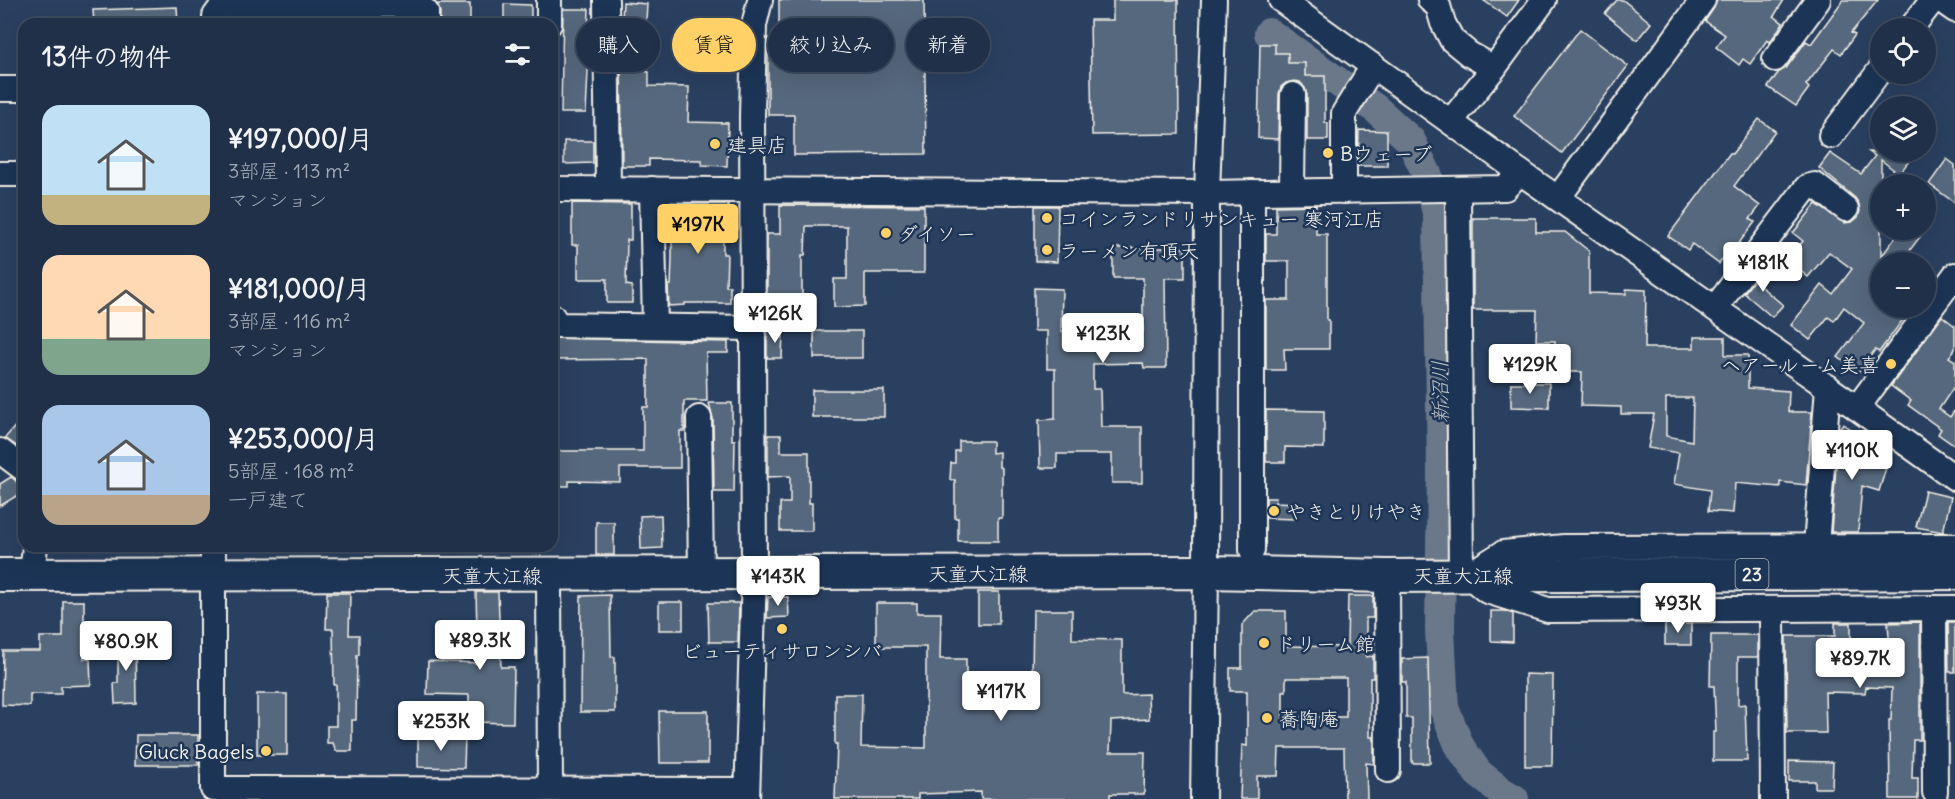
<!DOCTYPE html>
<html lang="ja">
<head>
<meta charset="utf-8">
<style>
	body { margin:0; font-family:Delius,"Klee One",sans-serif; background:#28384f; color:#f1f3f6; height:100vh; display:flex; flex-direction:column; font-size:22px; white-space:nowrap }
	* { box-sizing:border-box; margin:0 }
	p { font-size:20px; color:#a2a9b4 }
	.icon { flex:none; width:33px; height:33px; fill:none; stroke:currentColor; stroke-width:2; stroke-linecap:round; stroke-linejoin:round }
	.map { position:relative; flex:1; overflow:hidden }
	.drawer { position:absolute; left:18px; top:18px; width:540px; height:534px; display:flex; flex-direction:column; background:#203048; border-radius:18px; box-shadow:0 6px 24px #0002,0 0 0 2px #3d4b60 }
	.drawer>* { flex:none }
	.hud { position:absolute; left:576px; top:18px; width:570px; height:54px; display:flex; gap:12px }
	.buttons { position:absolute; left:1870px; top:18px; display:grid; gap:12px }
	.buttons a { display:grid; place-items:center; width:66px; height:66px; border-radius:50%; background:#203048; box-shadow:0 6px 24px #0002,0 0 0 2px #3d4b60; font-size:30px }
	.price { position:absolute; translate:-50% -51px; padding:0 14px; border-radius:6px; background:#fff; color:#222; font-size:20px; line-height:39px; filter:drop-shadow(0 2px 3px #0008) }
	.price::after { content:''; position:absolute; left:50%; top:36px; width:18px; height:14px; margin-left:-9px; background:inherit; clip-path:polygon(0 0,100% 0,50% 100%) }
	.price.on { background:#ffd166; color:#111 }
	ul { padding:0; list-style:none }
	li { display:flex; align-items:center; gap:18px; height:150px; padding:0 24px }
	li span { display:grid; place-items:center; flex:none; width:168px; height:120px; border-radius:18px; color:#555 }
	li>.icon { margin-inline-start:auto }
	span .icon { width:72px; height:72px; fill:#fffc; stroke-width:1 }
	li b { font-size:26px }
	h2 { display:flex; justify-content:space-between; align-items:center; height:72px; padding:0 24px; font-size:26px }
	.pill { padding:0 21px; border-radius:27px; background:#203048; box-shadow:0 6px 24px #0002,0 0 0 2px #3d4b60; font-size:21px; line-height:54px }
	.pill.on { background:#ffd166; color:#111 }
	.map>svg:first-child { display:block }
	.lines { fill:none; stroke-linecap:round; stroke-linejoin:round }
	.river { stroke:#6a788a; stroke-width:30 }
	.building { fill:#56677d; stroke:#f4f1e8; stroke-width:1.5; fill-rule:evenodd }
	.minor-casing { stroke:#f4f1e8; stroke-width:28 }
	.major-casing { stroke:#f4f1e8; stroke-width:36 }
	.minor { stroke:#1d3557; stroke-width:24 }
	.major { stroke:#1d3557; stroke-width:32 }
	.poi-dot { fill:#ffd166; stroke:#1d3557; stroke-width:2 }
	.labels { text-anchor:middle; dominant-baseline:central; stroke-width:5; stroke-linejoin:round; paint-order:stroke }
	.shield { fill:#1d3557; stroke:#b4b9bc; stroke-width:1.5 }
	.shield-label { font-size:18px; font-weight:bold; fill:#f4f1e8 }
	.poi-label { font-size:20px; fill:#f4f1e8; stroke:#1d3557; text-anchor:start }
	.street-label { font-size:20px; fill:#f4f1e8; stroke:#1d3557 }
	.water-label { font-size:21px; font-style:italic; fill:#bdc1c2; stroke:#1d3557 }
</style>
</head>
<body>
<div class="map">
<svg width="1955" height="799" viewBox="0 0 1955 799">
	<rect width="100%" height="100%" fill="#2a4060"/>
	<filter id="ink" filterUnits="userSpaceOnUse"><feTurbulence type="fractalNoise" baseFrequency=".0167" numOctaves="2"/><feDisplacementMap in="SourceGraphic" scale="12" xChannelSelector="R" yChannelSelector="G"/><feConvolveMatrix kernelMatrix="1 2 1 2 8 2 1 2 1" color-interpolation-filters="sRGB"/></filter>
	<g filter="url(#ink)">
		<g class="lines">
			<path class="river" d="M1269 33 1376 109 1411 141 1428 176 1438 217 1442 471 1440 629 1444 708 1460 747 1478 773 1502 792 1514 799"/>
		</g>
		<g class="building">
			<path d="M779 0H924L926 154 794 155V115H768V38H779Z"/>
			<path d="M1113 0H1178L1179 134 1092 135 1090 20H1113Z"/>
			<path d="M1483 0H1519L1507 17Z"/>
			<path d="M1617 0H1623L1651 23 1637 40 1605 14Z"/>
			<path d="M1717 0H1784L1774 16 1783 23 1770 42 1767 40 1750 64 1743 59 1739 65 1716 47 1725 35 1705 21 1714 8Z"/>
			<path d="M1843 0H1878L1851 33 1855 35 1841 54 1834 49 1806 85 1809 88 1796 106 1768 87 1778 73 1787 67 1806 41 1811 44Z"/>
			<path d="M623 2 647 4 645 38H647V72H649V86L689 87 688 122 728 123 727 166 702 165V160L649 159V166H622L621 38Z"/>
			<path d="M437 4H470V24H440V12Z"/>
			<path d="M504 4 531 5V23L504 22Z"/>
			<path d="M177 7 178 24H94L93 10Z"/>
			<path d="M563 9H589L588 34H592V50H589L586 113H561Z"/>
			<rect x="239" y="19" width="79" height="5"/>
			<rect x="348" y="19" width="64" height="5"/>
			<path d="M1580 29 1628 66 1562 153 1514 116Z"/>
			<path d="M1260 44H1275V53H1288V63H1305V76H1325V123H1328V140H1307V95L1305 88 1300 82 1294 81 1286 83 1281 87 1279 94 1278 139 1258 138Z"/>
			<path d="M1759 119 1775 131 1734 186 1760 206 1750 219 1755 222 1736 247 1733 245 1719 264 1692 244 1688 250 1668 236 1730 153 1732 154Z"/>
			<path d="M1359 130 1387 131V166H1358Z"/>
			<path d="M564 141H593V163L564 164Z"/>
			<path d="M1881 148V152H1916L1899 174 1881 160V257L1901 230H1925L1901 262H1881V308H1898L1907 314 1879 352 1875 350 1858 372 1838 357 1864 323 1844 307 1834 321 1828 317 1810 340 1791 325 1822 285 1833 294 1852 269 1829 252 1808 277 1787 260 1803 241 1793 233 1816 204 1844 223 1852 222 1858 217 1860 211 1859 204 1855 198 1819 168 1830 153 1861 174 1875 156 1869 152H1878Z"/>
			<path d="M1947 159 1955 165V203L1929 184Z"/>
			<path d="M572 203 631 204V240H627L626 285 632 286V303H607V279H578V245H572Z"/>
			<path d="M670 204H728V213H723V254H727L726 286H730V303H685V305L669 306 668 285H671L672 258V213H670Z"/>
			<path d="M780 205 924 206V273H865V306L834 307V279H847V226H806L805 255H802V301L767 302V234H780Z"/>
			<path d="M1316 205V234H1327V320H1329V349H1284L1285 370H1266V300H1289V261H1266V234H1276V206Z"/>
			<path d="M1035 206H1058L1057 262 1035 261Z"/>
			<path d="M1473 218H1536V232H1565L1589 251V293L1626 294V289L1646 290 1645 348H1694V337H1725V355H1748V388L1789 391 1788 412H1812L1806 485 1780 482V487L1735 483 1733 513 1708 511 1710 490 1674 484 1679 453 1648 448 1654 414H1621V407L1581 406 1582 372H1554L1555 341H1536L1537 310H1473ZM1666 398H1693L1692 441 1666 436Z"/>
			<path d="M1113 248H1185V278H1165L1166 368H1144L1143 363 1093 364V389H1100L1101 427H1142V483H1112V454H1057V468H1040L1039 420 1055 419V369H1047V331H1034V288L1062 289 1061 331H1143V278H1113Z"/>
			<path d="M1769 260 1775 265 1759 285 1783 305 1772 317 1744 293Z"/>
			<path d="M1942 316 1955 326V349L1949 357 1955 361V385L1939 409 1950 417 1955 410V446L1938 434 1941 429 1908 405 1911 401 1891 386Z"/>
			<path d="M767 331H783L782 358H767Z"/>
			<rect x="814" y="331" width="48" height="27"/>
			<path d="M552 338 728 342V353H706L707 401H684V431H680V468H620V482L569 481V486H552V451H643V407H648V359L552 360Z"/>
			<path d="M1511 383H1549V408L1511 407Z"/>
			<rect x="812" y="390" width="72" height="27"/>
			<path d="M709 403H732V440H735L734 492H714L713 418Z"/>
			<path d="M1266 410 1324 411V448L1285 447V462H1266Z"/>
			<path d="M24 416V451L5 438Z"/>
			<path d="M1843 424 1868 442 1855 460 1886 468 1879 491 1862 486 1858 532H1831L1839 428Z"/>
			<path d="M768 435H781V452H809V503H812V531H780V503H790V476L768 477Z"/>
			<path d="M959 441H992V453L999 452V467L1002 468V518H998V541H958V518H955V480H950L951 463H955V451H959Z"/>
			<path d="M11 477 16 481 23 492 0 506V484Z"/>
			<path d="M1925 491 1951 497 1943 532 1916 527Z"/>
			<path d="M1266 498H1276L1275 502 1297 503 1296 519 1266 518Z"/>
			<path d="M661 515 662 548 641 549 640 516Z"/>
			<rect x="596" y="522" width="18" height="33"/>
			<path d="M476 592H498L501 667H514L513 723 469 722V695L427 694 428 661 481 663 480 631H477Z"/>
			<rect x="978" y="592" width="21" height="32"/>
			<path d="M327 593H350L349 635H359V655H357L356 720H352V751H336L333 743H327V726H336V685H334L333 629H326Z"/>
			<path d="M610 595 611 657H615V712H580L581 596Z"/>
			<path d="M1348 596H1373V618H1366V657L1373 656V678H1370V737H1374V764L1366 763 1367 799H1345L1344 748H1279L1278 776H1257V799H1240L1242 745 1247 746V691H1230V668H1242V625L1255 611H1286V646L1347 647ZM1286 678H1346V717H1283V691H1286Z"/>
			<path d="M768 597H788L789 617 767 618Z"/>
			<path d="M63 601H84V659H90L91 685 61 686V694H30V706L2 705 3 651H40V637H63Z"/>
			<rect x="659" y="602" width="24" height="28"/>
			<path d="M708 603H739L738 642H709Z"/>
			<path d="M876 603H917V613H941L940 659H966V678L1032 677 1033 610H1072V639L1122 640V695L1148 694 1149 719 1111 721 1110 752H1145L1144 794H1110V799H981V792L918 794V799H835L837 744H835V694H862L861 747 926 748V647H876Z"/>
			<path d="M1491 611H1505L1513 614V642L1491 641Z"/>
			<path d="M1920 622V740H1913L1912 778H1918V799H1890L1889 720H1891L1892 688 1866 687 1865 693 1825 692 1826 733H1787L1786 636H1835V623H1851V651L1890 652 1888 623Z"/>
			<path d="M1948 622H1955V672H1949Z"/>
			<rect x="1665" y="624" width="26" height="21"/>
			<path d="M1711 635H1758V657H1738V705L1745 704 1747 761H1713V732H1716L1714 686H1710Z"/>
			<path d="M118 637H135L136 703 115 704 114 683H118Z"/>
			<path d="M1428 658 1430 763H1412V718H1406V682H1402V659Z"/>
			<path d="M1525 674 1553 675 1552 766H1525Z"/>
			<rect x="257" y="694" width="30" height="61"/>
			<path d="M659 711H708V763H660Z"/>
			<path d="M136 735H198V765H135Z"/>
			<path d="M418 736 465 737 464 768 418 767Z"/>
			<path d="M1789 761 1833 762 1832 788H1815V781H1789Z"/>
		</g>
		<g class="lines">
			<defs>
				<g id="minor">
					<path d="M606 0 608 189"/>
					<path d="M1281 0 1520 172 1857 408 1955 478"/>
					<path d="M1430 0 1438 6 1443 23 1452 40 1469 54 1494 68 1544 0"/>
					<path d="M1941 0 1955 10"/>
					<path d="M215 24V16L223 5H419L426 12V24"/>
					<path d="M549 24V0"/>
					<path d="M1911 28 1933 0"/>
					<path d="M1775 59 1818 0"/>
					<path d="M0 89H24"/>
					<path d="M1451 121 1494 68"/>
					<path d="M1831 136 1881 69"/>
					<path d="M0 174H24"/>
					<path d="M552 189 1207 193 1505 188 1520 172"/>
					<path d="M652 189 655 326"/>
					<path d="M1458 189 1461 575"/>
					<path d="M1292 191 1293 95"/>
					<path d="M1344 191V113L1373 66"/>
					<path d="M1558 198 1703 0"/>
					<path d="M1715 308 1807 187 1815 185 1846 209"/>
					<path d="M552 316 558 325 752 328"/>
					<path d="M1857 408 1955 275"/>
					<path d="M699 418 701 574"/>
					<path d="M0 451 24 469"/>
					<path d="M213 546V789L747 790"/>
					<path d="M1816 546 1828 387"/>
					<path d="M1955 546 1564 547 1503 553 1468 575 1487 591 1548 610 1955 608"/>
					<path d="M1252 550V192"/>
					<path d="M32 575 35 546"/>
					<path d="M549 575 550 789"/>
					<path d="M1387 576 1388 770"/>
					<path d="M1934 608 1935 792"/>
					<path d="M1772 610 1773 799"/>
					<path d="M747 799 754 574 752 116 754 25 760 0"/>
					<path d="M1203 799 1206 572 1207 193 1214 0"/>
				</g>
				<path id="major" d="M0 575 1206 572 1387 576 1955 573"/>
			</defs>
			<use href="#minor" class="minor-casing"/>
			<use href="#major" class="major-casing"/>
			<use href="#minor" class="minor"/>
			<use href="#major" class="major"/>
		</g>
	</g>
	<g class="poi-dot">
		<circle cx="715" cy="144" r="6"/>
		<circle cx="1328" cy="153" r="6"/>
		<circle cx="1047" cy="218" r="6"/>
		<circle cx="886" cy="233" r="6"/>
		<circle cx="1047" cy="250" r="6"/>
		<circle cx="1891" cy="364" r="6"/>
		<circle cx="1274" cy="511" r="6"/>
		<circle cx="782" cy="629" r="6"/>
		<circle cx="1264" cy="643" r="6"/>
		<circle cx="1267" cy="718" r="6"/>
		<circle cx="266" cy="751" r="6"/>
	</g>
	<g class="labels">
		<rect class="shield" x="1735.5" y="559" width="33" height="30" rx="4.5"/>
		<g class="shield-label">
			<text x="1752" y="574">23</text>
		</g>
		<g class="poi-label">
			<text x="727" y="144">建具店</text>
			<text x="1340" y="153">Bウェーブ</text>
			<text x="1059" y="218">コインランドリサンキュー 寒河江店</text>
			<text x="898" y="233">ダイソー</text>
			<text x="1059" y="250">ラーメン有頂天</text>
			<text x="1879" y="364" text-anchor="end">ヘアールーム美喜</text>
			<text x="1286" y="511">やきとりけやき</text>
			<text x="1276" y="643">ドリーム館</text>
			<text x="782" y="650" text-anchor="middle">ビューティサロンシバ</text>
			<text x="1279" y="718">蕎陶庵</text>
			<text x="254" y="751" text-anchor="end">Gluck Bagels</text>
		</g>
		<g class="street-label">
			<text x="978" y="573">天童大江線</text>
			<text x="492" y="575">天童大江線</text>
			<text x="1463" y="575">天童大江線</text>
		</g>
		<g class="water-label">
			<text transform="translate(1440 392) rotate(-91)">新沼川</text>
		</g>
	</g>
</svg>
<div class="buttons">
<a><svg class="icon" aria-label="locate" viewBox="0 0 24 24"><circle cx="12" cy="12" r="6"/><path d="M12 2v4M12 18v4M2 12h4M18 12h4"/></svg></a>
<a><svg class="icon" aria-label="layers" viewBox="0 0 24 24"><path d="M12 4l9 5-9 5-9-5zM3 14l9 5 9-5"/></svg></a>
<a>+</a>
<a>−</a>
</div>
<b class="price on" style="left:698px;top:255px">¥197K</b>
<b class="price" style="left:1763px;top:293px">¥181K</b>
<b class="price" style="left:775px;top:344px">¥126K</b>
<b class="price" style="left:1103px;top:364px">¥123K</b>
<b class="price" style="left:1530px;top:395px">¥129K</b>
<b class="price" style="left:1852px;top:481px">¥110K</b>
<b class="price" style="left:778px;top:607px">¥143K</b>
<b class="price" style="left:1678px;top:634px">¥93K</b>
<b class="price" style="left:480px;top:671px">¥89.3K</b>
<b class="price" style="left:126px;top:672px">¥80.9K</b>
<b class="price" style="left:1860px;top:689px">¥89.7K</b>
<b class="price" style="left:1001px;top:722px">¥117K</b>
<b class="price" style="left:441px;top:752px">¥253K</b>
<div class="hud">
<a class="pill">購入</a>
<a class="pill on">賃貸</a>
<a class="pill">絞り込み</a>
<a class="pill">新着</a>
</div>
<section class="drawer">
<h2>13件の物件<svg class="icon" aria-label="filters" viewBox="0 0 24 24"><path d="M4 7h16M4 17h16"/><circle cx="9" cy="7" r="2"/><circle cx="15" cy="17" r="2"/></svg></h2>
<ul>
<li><span style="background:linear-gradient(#bfe0f5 75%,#c2b280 0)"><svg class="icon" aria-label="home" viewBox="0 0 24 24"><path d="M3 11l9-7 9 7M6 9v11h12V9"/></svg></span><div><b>¥197,000/月</b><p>3部屋 · 113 m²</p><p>マンション</p></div></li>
<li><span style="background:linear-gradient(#ffd9b3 70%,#7fa58c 0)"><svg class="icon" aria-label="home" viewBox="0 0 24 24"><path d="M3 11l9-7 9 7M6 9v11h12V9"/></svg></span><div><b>¥181,000/月</b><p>3部屋 · 116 m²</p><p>マンション</p></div></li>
<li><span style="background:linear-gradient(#a9c7e8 75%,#b9a48a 0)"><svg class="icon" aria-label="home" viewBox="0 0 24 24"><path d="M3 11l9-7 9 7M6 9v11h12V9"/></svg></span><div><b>¥253,000/月</b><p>5部屋 · 168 m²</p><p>一戸建て</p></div></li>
</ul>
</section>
</div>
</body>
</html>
